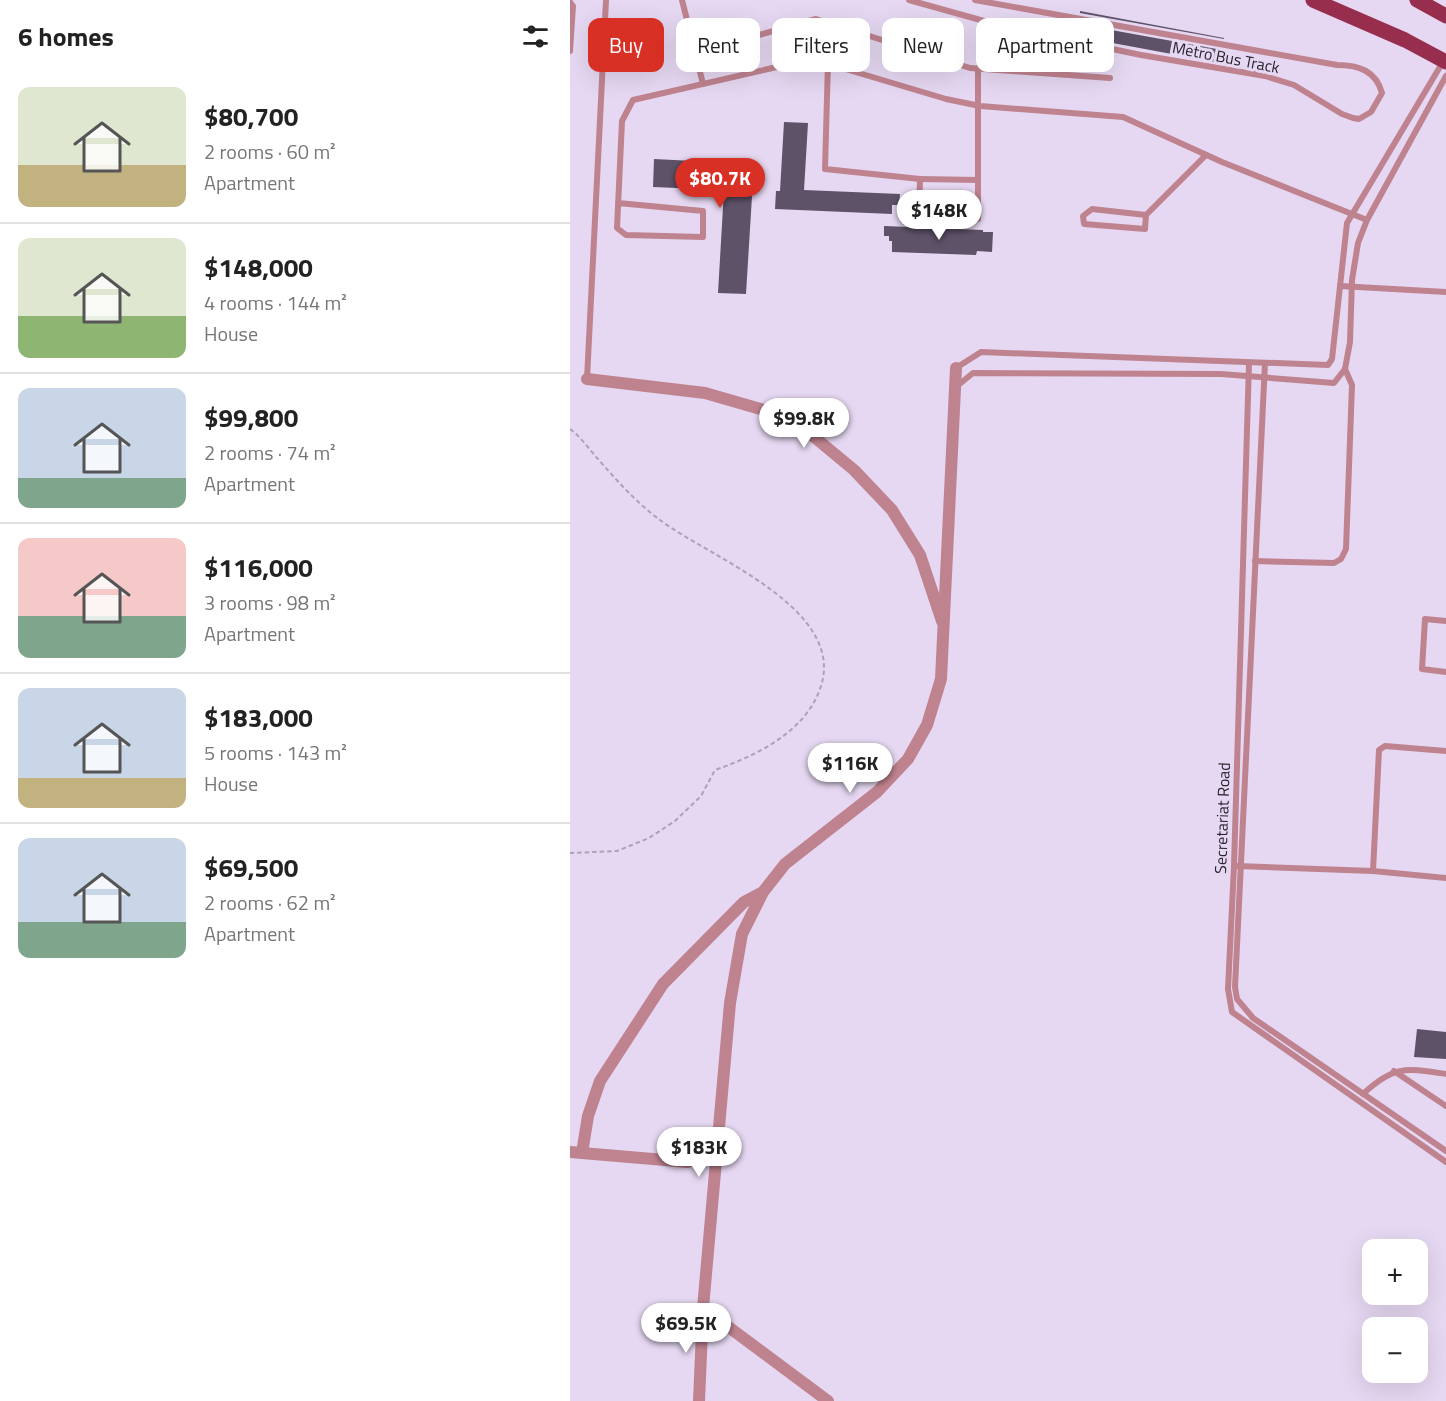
<!DOCTYPE html>
<html lang="en">
<head>
<meta charset="utf-8">
<style>
	body { margin:0; font-family:"Titillium Web",sans-serif; background:#f2f2f2; color:#222; height:100vh; display:flex; flex-direction:column; font-size:22px; white-space:nowrap }
	* { box-sizing:border-box; margin:0 }
	p { font-size:20px; color:#767676 }
	.icon { flex:none; width:33px; height:33px; fill:none; stroke:currentColor; stroke-width:2; stroke-linecap:round; stroke-linejoin:round }
	.map { position:relative; flex:1; overflow:hidden }
	.drawer { display:flex; flex-direction:column; background:#fff; width:570px }
	.drawer>* { flex:none }
	.guide { position:absolute; left:18px; top:18px; width:570px; height:54px; display:flex; gap:12px }
	.tools { position:absolute; left:792px; top:1239px; display:grid; gap:12px }
	.tools a { display:grid; place-items:center; width:66px; height:66px; border-radius:12px; background:#fff; box-shadow:0 6px 24px #0002; font-size:30px }
	.price { position:absolute; translate:-50% -51px; padding:0 14px; border-radius:21px; background:#fff; color:#222; font-size:20px; line-height:39px; filter:drop-shadow(0 2px 3px #0008) }
	.price::after { content:''; position:absolute; left:50%; top:36px; width:18px; height:14px; margin-left:-9px; background:inherit; clip-path:polygon(0 0,100% 0,50% 100%) }
	.price.current { background:#d93025; color:#fff }
	ul { padding:0; list-style:none }
	li { display:flex; align-items:center; gap:18px; height:150px; padding:0 18px }
	li+li { border-top:2px solid #e0e0e0 }
	li span { display:grid; place-items:center; flex:none; width:168px; height:120px; border-radius:12px; color:#555 }
	li>.icon { margin-inline-start:auto }
	span .icon { width:72px; height:72px; fill:#fffc; stroke-width:1 }
	li b { font-size:26px }
	h2 { display:flex; justify-content:space-between; align-items:center; height:72px; padding:0 18px; font-size:26px }
	.chip { padding:0 21px; border-radius:12px; background:#fff; box-shadow:0 6px 24px #0002; font-size:21px; line-height:54px }
	.chip.current { background:#d93025; color:#fff }
	main { display:flex; flex:1; min-height:0 }
	.map>svg:first-child { display:block }
	.building { fill:#5e5268 }
	.lines { fill:none; stroke-linecap:round; stroke-linejoin:round }
	.path { stroke:#aca1b6; stroke-width:2; stroke-dasharray:4.5 3; stroke-linecap:butt }
	.lane { stroke:#bf838f; stroke-width:6 }
	.street { stroke:#bf838f; stroke-width:12 }
	.primary { stroke:#982e4e; stroke-width:15 }
	.labels { text-anchor:middle; dominant-baseline:central; stroke-width:6; stroke-linejoin:round; paint-order:stroke }
	.street-label { font-size:16px; fill:#28232d; stroke:#e6d8f2 }
</style>
</head>
<body>
<main>
<section class="drawer">
<h2>6 homes<svg class="icon" aria-label="filters" viewBox="0 0 24 24"><path d="M4 7h16M4 17h16"/><circle cx="9" cy="7" r="2"/><circle cx="15" cy="17" r="2"/></svg></h2>
<ul>
<li><span style="background:linear-gradient(#dfe7d0 65%,#c2b280 0)"><svg class="icon" aria-label="home" viewBox="0 0 24 24"><path d="M3 11l9-7 9 7M6 9v11h12V9"/></svg></span><div><b>$80,700</b><p>2 rooms · 60 m²</p><p>Apartment</p></div></li>
<li><span style="background:linear-gradient(#dfe7d0 65%,#8fb573 0)"><svg class="icon" aria-label="home" viewBox="0 0 24 24"><path d="M3 11l9-7 9 7M6 9v11h12V9"/></svg></span><div><b>$148,000</b><p>4 rooms · 144 m²</p><p>House</p></div></li>
<li><span style="background:linear-gradient(#c9d6e8 75%,#7fa58c 0)"><svg class="icon" aria-label="home" viewBox="0 0 24 24"><path d="M3 11l9-7 9 7M6 9v11h12V9"/></svg></span><div><b>$99,800</b><p>2 rooms · 74 m²</p><p>Apartment</p></div></li>
<li><span style="background:linear-gradient(#f6c9c9 65%,#7fa58c 0)"><svg class="icon" aria-label="home" viewBox="0 0 24 24"><path d="M3 11l9-7 9 7M6 9v11h12V9"/></svg></span><div><b>$116,000</b><p>3 rooms · 98 m²</p><p>Apartment</p></div></li>
<li><span style="background:linear-gradient(#c9d6e8 75%,#c2b280 0)"><svg class="icon" aria-label="home" viewBox="0 0 24 24"><path d="M3 11l9-7 9 7M6 9v11h12V9"/></svg></span><div><b>$183,000</b><p>5 rooms · 143 m²</p><p>House</p></div></li>
<li><span style="background:linear-gradient(#c9d6e8 70%,#7fa58c 0)"><svg class="icon" aria-label="home" viewBox="0 0 24 24"><path d="M3 11l9-7 9 7M6 9v11h12V9"/></svg></span><div><b>$69,500</b><p>2 rooms · 62 m²</p><p>Apartment</p></div></li>
</ul>
</section>
<div class="map">
<svg width="876" height="1401" viewBox="0 0 876 1401">
	<rect width="100%" height="100%" fill="#e6d8f2"/>
	<g class="building">
		<path d="M510 11 654 38V39L510 13Z"/>
		<path d="M508 24 652 50 650 63 505 36Z"/>
		<path d="M214 122 238 123 234 190 330 194 329 205H322V214L205 209 206 191H210Z"/>
		<path d="M84 159 184 164 176 294 148 293 154 190 83 187Z"/>
		<path d="M314 226 413 230V232H423L422 252 407 251 406 255 322 252V241H319V236H314Z"/>
		<path d="M847 1029 876 1032V1059L844 1057Z"/>
	</g>
	<g class="lines">
		<path class="path" d="M0 429C11 437 19 449 28 459 47 481 67 503 90 520 140 558 285 611 248 694 231 734 185 756 145 770L131 796 105 821 79 838 47 851 0 853"/>
		<g class="lane">
			<path d="M112 0 133 84"/>
			<path d="M339 0 432 26 571 55 695 76 724 85 772 114 783 118 789 119 801 112 812 93C806 71 789 65 767 65L405 0"/>
			<path d="M0 2 3 6 0 51"/>
			<path d="M258 62 255 169 350 179 349 214 408 219V68"/>
			<path d="M181 73 175 47 178 38 246 19 400 68 540 78"/>
			<path d="M350 179 408 180"/>
			<path d="M48 203 133 211V237L56 235 47 228 52 121 63 100 242 59 376 99 410 106 553 117 652 162 797 220"/>
			<path d="M576 215 575 229 514 224 513 216 522 209 576 215 636 155"/>
			<path d="M770 286 876 292"/>
			<path d="M679 363 664 866 658 989 662 1012 876 1162"/>
			<path d="M695 363 665 987 667 999 683 1018 876 1151"/>
			<path d="M386 368 411 352 758 365 762 359 777 223 874 60"/>
			<path d="M17 379 36 0"/>
			<path d="M387 386 403 373 651 374 764 383 775 369 780 342 782 280 788 243 797 220 876 76"/>
			<path d="M685 561 764 563 771 559 776 549 782 385 775 369"/>
			<path d="M876 621 855 619 852 669 876 672"/>
			<path d="M667 866 803 871 876 878"/>
			<path d="M803 871 809 750 815 746 876 751"/>
			<path d="M824 1071 876 1106"/>
			<path d="M793 1094C824 1065 836 1068 876 1074"/>
		</g>
		<g class="street">
			<path d="M17 379 135 393 194 410 243 436 284 470 322 510 350 555 372 621"/>
			<path d="M193 892 172 934 160 1003 133 1308 258 1401"/>
			<path d="M0 1152 12 1153 18 1116 30 1081 93 984 174 902 193 892 215 864 307 792 338 759 357 725 371 679 386 368"/>
			<path d="M12 1153 118 1162"/>
			<path d="M129 1401 133 1308"/>
		</g>
		<g class="primary">
			<path d="M743 0 835 40 876 62"/>
			<path d="M847 0 876 16"/>
		</g>
	</g>
	<g class="labels">
		<g class="street-label">
			<text transform="translate(656 57) rotate(11)">Metro Bus Track</text>
			<text transform="translate(652 818) rotate(-88)">Secretariat Road</text>
		</g>
	</g>
</svg>
<div class="tools">
<a>+</a>
<a>−</a>
</div>
<b class="price current" style="left:150px;top:209px">$80.7K</b>
<b class="price" style="left:369px;top:241px">$148K</b>
<b class="price" style="left:234px;top:449px">$99.8K</b>
<b class="price" style="left:280px;top:794px">$116K</b>
<b class="price" style="left:129px;top:1178px">$183K</b>
<b class="price" style="left:116px;top:1354px">$69.5K</b>
<div class="guide">
<a class="chip current">Buy</a>
<a class="chip">Rent</a>
<a class="chip">Filters</a>
<a class="chip">New</a>
<a class="chip">Apartment</a>
</div>
</div>
</main>
</body>
</html>
